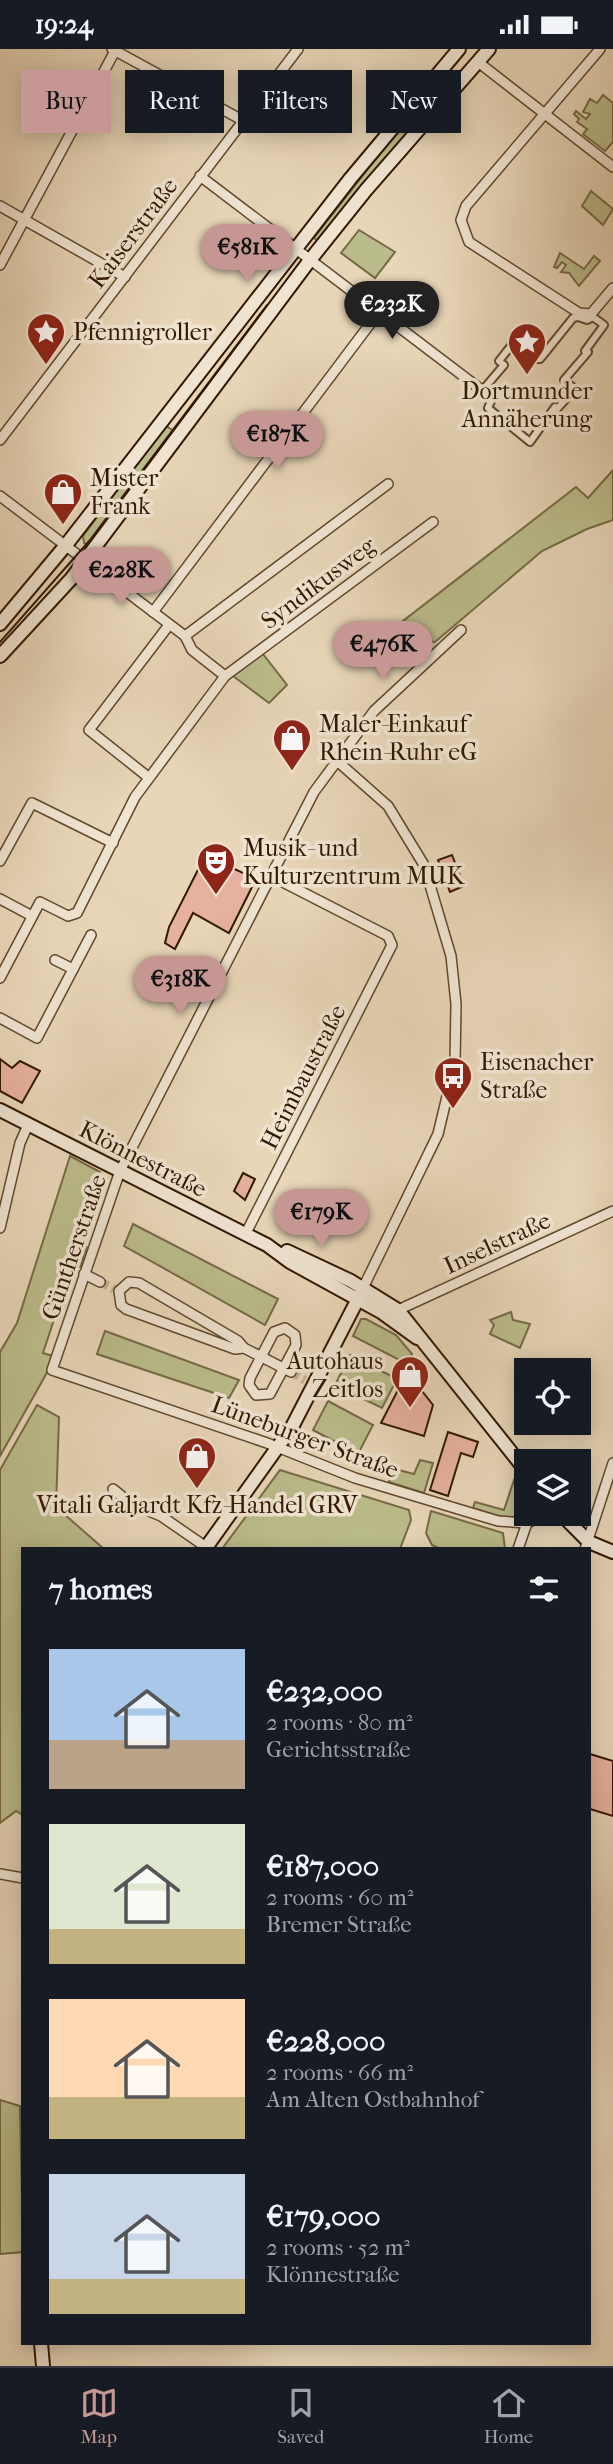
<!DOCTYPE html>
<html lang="en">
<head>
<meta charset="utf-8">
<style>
	body { margin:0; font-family:"IM FELL French Canon",serif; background:#20242c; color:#f1f3f6; height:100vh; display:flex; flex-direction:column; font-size:26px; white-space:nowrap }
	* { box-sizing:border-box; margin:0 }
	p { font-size:23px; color:#9ea1a6 }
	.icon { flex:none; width:38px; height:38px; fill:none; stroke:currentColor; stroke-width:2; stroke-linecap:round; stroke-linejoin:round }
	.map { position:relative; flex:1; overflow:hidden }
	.sheet { position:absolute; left:21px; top:1498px; width:570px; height:798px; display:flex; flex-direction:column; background:#171b24; border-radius:0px; box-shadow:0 4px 18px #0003 }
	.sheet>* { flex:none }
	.guide { position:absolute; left:21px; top:21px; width:572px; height:63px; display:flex; gap:14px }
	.controls { position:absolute; left:514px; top:1309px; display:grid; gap:14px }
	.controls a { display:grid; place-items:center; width:77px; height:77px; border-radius:0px; background:#171b24; box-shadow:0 4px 18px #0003; font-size:35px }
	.price { position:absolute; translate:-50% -60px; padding:0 16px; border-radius:24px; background:#c59692; color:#111; font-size:23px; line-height:46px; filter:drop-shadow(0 2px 4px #0008) }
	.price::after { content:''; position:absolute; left:50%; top:42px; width:21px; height:16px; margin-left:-10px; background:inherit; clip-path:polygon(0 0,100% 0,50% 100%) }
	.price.on { background:#222; color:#fff }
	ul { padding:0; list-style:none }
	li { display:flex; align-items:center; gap:21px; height:175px; padding:0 28px }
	li span { display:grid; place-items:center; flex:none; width:196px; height:140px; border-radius:0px; color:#555 }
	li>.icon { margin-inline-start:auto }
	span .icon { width:84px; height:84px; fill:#fffc; stroke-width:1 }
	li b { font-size:30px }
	h2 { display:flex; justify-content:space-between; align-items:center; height:84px; padding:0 28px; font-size:30px }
	.chip { padding:0 24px; border-radius:0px; background:#171b24; box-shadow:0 4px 18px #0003; font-size:24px; line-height:63px }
	.chip.on { background:#c59692; color:#111 }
	.status { display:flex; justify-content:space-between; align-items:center; height:49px; padding:0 35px; background:#171b24; direction:ltr }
	.status svg { height:19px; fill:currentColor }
	.menu { display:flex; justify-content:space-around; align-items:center; height:98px; border-top:2px solid #363941; background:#171b24; font-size:19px; color:#9ea1a6 }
	.menu a { display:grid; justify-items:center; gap:4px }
	.menu .on { color:#c59692 }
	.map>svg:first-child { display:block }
	.green { fill:#bbbc8b; stroke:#766a46; stroke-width:2 }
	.building { fill:#e6b19e; stroke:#321800; stroke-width:2 }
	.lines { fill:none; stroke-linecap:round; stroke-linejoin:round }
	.minor-tunnel { stroke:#c4b093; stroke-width:9; stroke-dasharray:9 4.5; stroke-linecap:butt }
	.pedestrian-casing { stroke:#60482e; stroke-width:10 }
	.minor-casing { stroke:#60482e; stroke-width:12 }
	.secondary-casing { stroke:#321800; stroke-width:16 }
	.pedestrian { stroke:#f0e4d1; stroke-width:6 }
	.minor { stroke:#f0e4d1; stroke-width:9 }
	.secondary { stroke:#f0e4d1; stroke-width:12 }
	.tram { stroke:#321800; stroke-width:2 }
	.labels { text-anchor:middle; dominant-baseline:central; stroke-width:7; stroke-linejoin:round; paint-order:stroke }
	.street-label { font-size:24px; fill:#321800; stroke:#f0e4d1 }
	.poi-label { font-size:24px; fill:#321800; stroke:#f0e4d1; text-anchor:start }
</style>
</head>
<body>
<div class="status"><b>19:24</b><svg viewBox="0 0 49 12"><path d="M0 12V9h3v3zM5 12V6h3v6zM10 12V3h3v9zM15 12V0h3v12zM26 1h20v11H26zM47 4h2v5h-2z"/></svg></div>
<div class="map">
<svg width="613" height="2317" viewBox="0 0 613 2317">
	<rect width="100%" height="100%" fill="#e8d6b8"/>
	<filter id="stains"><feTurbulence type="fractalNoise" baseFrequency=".00286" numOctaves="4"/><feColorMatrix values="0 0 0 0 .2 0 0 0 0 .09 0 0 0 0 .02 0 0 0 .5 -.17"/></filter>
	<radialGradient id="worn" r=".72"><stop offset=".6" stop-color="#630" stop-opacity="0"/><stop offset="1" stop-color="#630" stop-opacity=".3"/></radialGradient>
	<g class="green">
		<path d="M603 46 613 54V93L605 102 583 85 587 80 577 73 579 70 574 65 576 62 586 70 590 65 583 63 590 50 597 54Z"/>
		<path d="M403 75 411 82 319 193 314 189Z"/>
		<path d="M591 142 613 160 603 176 582 157Z"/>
		<path d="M359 181 395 203 375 229 341 204Z"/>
		<path d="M560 204 584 220 594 207 600 212 579 237 569 224 561 223 566 216 562 213 557 219 554 218Z"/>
		<path d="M165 376 175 383 89 497 84 494 83 487Z"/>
		<path d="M613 421V471L587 480 542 502 435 593 428 592 423 586 416 592 423 600 418 606 394 579 576 438 588 449Z"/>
		<path d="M263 605 287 636 269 654 233 627Z"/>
		<path d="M70 1107 100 1123 76 1194 87 1198 80 1218 72 1216 43 1304 53 1307 49 1320 0 1407V1303L17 1274Z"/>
		<path d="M133 1175 278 1250 265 1276 124 1197Z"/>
		<path d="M511 1263 513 1271 530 1275 520 1299 490 1285 494 1276 490 1271Z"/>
		<path d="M361 1270H366L396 1286 412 1305 407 1315 353 1287Z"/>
		<path d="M105 1282 239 1331 229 1349 97 1305Z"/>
		<path d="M350 1306 397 1330 382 1359 335 1336Z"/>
		<path d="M328 1352 373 1376 358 1405 313 1381Z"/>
		<path d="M37 1356 59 1368 56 1458 104 1500H23V1766L16 1762 0 1774V1421Z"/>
		<path d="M420 1411 433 1414 424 1444 389 1433 391 1424 381 1421 383 1417 414 1425Z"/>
		<path d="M280 1421 409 1461 411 1471 400 1500H222Z"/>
		<path d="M514 1431 527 1446V1465C510 1473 491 1465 473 1459L475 1453 504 1461Z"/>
		<path d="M431 1462 503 1484 505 1500H440L432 1496 426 1484Z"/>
		<path d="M0 2051 20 2057 23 2203 0 2205Z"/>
	</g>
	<g class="building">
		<path d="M208 801 215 804 213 810 256 830 229 884 193 864 175 900 165 894 169 878Z"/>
		<path d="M452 806 464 837 450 843 438 811Z"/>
		<path d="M0 1010 12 1019 20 1012 40 1022 22 1054 0 1042Z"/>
		<path d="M243 1124 255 1130 245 1151 234 1142Z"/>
		<path d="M410 1327 433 1356 424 1387 381 1374 401 1335Z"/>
		<path d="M448 1383 478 1393 473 1408 461 1404 448 1447 430 1441Z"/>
		<path d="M590 1705 613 1712V1767L590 1760Z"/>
	</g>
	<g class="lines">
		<g class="minor-tunnel">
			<path d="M100 1233 114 1240"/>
			<path d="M291 1323 305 1331"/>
		</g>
		<defs>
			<path id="pedestrian" d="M578 268 587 271 593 268 604 276 585 302 588 303 564 331 575 340 557 360 555 358 530 393 488 359 492 350 487 336 504 316 499 312 514 293 535 310H540L573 269Z"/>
			<g id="minor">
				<path d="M112 0 242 71"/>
				<path d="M600 0 466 157 461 171 469 193 579 264 591 265 613 239"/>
				<path d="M478 13 613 118"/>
				<path d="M200 127 483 342"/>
				<path d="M0 157 125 228"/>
				<path d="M0 216 116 0"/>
				<path d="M0 391 298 0"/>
				<path d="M0 447 185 587 192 601 225 627 135 748 77 864 68 867 40 853 0 929"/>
				<path d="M153 563 379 263"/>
				<path d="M461 581 374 662 314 743 120 1122 52 1321 267 1394 355 1429 498 1472 527 1474 547 1465"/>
				<path d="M185 587 388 435"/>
				<path d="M225 627 433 473"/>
				<path d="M336 711 388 757 424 816 451 907 456 955 455 1014 438 1085 363 1239"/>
				<path d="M148 728 89 681 169 576"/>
				<path d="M0 812 32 754 113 794"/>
				<path d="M0 850 32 867"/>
				<path d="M55 911 73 920"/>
				<path d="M0 969 37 989 91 886"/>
				<path d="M0 1179 20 1094 28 1076"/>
				<path d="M245 1186 392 896 388 887 269 826"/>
				<path d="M84 1225 100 1233"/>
				<path d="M398 1261 613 1162"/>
				<path d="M285 1279 295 1286 296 1296 270 1345 256 1346 249 1336 250 1329 274 1283Z"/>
				<path d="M244 1299 235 1300 126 1260 121 1256 119 1242 129 1233 139 1234 238 1292 244 1299 291 1323"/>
				<path d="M113 1440 130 1454 161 1467 206 1498"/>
				<path d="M518 1500 527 1474"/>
				<path d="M585 1500 613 1414"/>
				<path d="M0 1825 23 1829"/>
			</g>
			<g id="secondary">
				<path d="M0 575 66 496 350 130 459 0"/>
				<path d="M0 607 71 530 310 211 366 141 489 0"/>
				<path d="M0 1061 267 1196 290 1213 381 1263 417 1289"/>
				<path d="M287 1202 351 1232 398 1261 527 1423"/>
				<path d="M561 1465 589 1493 613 1503"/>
				<path d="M205 1500 292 1378 361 1244"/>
				<path d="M41 2294 43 2317"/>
			</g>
		</defs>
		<use href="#pedestrian" class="pedestrian-casing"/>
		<use href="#minor" class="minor-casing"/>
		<use href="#secondary" class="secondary-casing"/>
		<use href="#pedestrian" class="pedestrian"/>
		<use href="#minor" class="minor"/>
		<use href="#secondary" class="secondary"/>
		<path class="tram" d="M0 593 90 491 267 256"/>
	</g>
	<defs>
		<symbol id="sight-pin" viewBox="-11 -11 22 30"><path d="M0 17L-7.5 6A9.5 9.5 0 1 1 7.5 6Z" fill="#8f2418" stroke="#f0e4d1"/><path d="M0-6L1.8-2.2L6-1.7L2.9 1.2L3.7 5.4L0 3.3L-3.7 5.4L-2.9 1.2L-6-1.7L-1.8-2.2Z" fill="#fff"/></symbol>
		<symbol id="shop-pin" viewBox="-11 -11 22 30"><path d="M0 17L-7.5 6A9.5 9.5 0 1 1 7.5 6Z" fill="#8f2418" stroke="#f0e4d1"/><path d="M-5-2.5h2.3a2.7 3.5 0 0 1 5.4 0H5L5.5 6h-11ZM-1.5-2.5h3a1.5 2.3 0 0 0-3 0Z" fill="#fff"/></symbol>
		<symbol id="theatre-pin" viewBox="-11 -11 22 30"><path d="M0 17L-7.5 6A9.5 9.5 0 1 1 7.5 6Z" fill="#8f2418" stroke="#f0e4d1"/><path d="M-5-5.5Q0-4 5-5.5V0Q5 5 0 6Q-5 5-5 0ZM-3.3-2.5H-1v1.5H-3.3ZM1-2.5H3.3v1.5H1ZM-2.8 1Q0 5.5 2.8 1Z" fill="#fff"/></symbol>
		<symbol id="bus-pin" viewBox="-11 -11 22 30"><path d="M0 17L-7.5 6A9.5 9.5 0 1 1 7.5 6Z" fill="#8f2418" stroke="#f0e4d1"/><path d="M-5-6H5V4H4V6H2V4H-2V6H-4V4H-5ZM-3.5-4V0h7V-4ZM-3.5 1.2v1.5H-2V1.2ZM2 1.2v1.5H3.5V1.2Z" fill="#fff"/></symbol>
	</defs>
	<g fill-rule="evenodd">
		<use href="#sight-pin" x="24" y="261" width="44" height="60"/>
		<use href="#sight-pin" x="505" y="271" width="44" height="60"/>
		<use href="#shop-pin" x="41" y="421" width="44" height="60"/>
		<use href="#shop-pin" x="270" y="667" width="44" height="60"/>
		<use href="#theatre-pin" x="194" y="791" width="44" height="60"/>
		<use href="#bus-pin" x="431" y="1005" width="44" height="60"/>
		<use href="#shop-pin" x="388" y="1304" width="44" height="60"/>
		<use href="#shop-pin" x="175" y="1385" width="44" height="60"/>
	</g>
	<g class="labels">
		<g class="street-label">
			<text transform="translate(133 184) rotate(-53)">Kaiserstraße</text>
			<text transform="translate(318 534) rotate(-37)">Syndikusweg</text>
			<text transform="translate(303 1028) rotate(-63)">Heimbaustraße</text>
			<text transform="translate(143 1110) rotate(27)">Klönnestraße</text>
			<text transform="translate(497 1194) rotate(-25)">Inselstraße</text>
			<text transform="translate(74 1198) rotate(-71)">Güntherstraße</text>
			<text transform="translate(305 1388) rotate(20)">Lüneburger Straße</text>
		</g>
		<g class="poi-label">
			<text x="73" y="283">Pfennigroller</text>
			<text x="527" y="342" text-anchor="middle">Dortmunder<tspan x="527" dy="28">Annäherung</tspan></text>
			<text x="90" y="429">Mister<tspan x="90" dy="28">Frank</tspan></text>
			<text x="319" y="675">Maler-Einkauf<tspan x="319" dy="28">Rhein-Ruhr eG</tspan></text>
			<text x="243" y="799">Musik- und<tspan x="243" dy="28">Kulturzentrum MUK</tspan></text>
			<text x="480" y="1013">Eisenacher<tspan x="480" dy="28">Straße</tspan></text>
			<text x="383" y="1312" text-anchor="end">Autohaus<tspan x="383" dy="28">Zeitlos</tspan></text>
			<text x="197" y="1456" text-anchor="middle">Vitali Galjardt Kfz-Handel GRV</text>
		</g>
	</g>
	<rect width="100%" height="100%" filter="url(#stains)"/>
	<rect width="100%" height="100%" fill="url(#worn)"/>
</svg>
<div class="controls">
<a><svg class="icon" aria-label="locate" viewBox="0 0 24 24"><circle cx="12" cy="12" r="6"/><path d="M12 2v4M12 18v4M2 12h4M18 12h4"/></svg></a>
<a><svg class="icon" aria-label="layers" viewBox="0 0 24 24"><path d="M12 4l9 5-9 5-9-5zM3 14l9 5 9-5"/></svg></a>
</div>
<b class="price" style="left:247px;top:235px">€581K</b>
<b class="price on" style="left:392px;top:292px">€232K</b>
<b class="price" style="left:277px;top:422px">€187K</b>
<b class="price" style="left:121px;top:558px">€228K</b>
<b class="price" style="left:383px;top:632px">€476K</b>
<b class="price" style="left:180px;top:967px">€318K</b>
<b class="price" style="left:321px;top:1200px">€179K</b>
<div class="guide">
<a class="chip on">Buy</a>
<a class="chip">Rent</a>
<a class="chip">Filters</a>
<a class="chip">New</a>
</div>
<section class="sheet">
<h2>7 homes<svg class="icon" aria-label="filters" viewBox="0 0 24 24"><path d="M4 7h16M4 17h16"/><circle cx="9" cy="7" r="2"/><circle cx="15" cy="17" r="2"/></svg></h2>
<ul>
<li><span style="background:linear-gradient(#a9c7e8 65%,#b9a48a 0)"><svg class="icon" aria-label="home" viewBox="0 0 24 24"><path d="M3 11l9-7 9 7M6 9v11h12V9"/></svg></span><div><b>€232,000</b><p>2 rooms · 80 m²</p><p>Gerichtsstraße</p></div></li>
<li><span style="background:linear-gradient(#dfe7d0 75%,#c2b280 0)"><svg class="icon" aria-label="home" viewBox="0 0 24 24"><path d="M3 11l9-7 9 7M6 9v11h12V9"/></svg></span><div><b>€187,000</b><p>2 rooms · 60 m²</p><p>Bremer Straße</p></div></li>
<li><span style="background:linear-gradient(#ffd9b3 70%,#c2b280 0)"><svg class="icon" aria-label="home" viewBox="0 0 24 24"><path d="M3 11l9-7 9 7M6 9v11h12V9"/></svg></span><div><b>€228,000</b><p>2 rooms · 66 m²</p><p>Am Alten Ostbahnhof</p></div></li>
<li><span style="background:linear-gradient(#c9d6e8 75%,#c2b280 0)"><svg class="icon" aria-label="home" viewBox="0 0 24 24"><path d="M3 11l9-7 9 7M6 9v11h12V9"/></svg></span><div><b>€179,000</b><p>2 rooms · 52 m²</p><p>Klönnestraße</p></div></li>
</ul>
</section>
</div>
<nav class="menu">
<a class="on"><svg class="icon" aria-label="map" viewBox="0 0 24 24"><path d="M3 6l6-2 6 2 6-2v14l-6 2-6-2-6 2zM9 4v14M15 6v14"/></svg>Map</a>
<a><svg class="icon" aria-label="saved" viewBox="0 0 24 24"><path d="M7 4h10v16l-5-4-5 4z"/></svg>Saved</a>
<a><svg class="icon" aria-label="home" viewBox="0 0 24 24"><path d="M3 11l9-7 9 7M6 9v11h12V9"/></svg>Home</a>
</nav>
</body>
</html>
